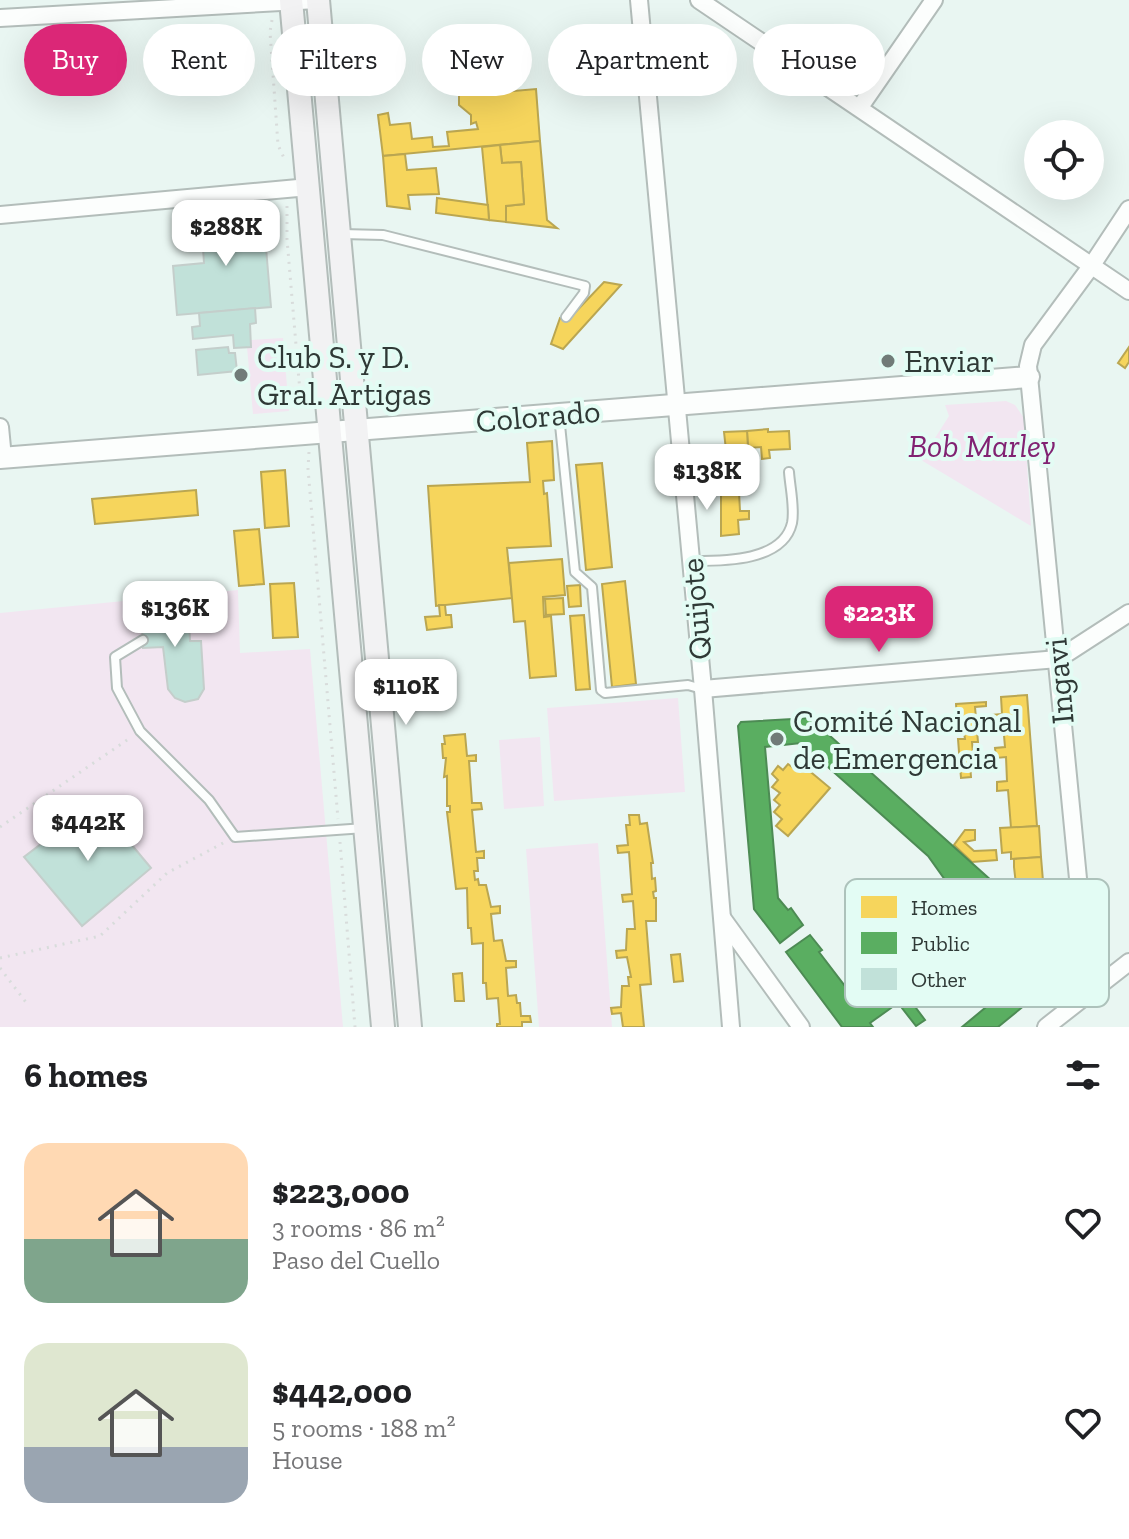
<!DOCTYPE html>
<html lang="en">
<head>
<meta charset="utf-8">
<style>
	body { margin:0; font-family:"Zilla Slab",serif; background:#f6f6f6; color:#202124; height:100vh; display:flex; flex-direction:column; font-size:30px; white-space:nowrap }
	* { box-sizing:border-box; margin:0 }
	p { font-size:26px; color:#757577 }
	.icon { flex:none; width:44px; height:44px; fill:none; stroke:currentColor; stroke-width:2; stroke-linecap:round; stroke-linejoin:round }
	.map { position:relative; height:1027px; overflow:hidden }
	.sheet { display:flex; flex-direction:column; background:#fff; flex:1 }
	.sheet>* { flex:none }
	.banner { position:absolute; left:24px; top:24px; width:1082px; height:72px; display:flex; gap:16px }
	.controls { position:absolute; left:1024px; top:120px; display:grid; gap:16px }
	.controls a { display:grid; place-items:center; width:80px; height:80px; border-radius:50%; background:#fff; box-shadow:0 8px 32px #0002; font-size:40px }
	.price { position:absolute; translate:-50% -68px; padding:0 18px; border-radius:16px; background:#fff; color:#222; font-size:26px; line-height:52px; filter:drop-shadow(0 2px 4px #0008) }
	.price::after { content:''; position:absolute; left:50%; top:48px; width:24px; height:18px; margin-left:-12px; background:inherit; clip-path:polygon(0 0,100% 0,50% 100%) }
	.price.on { background:#db2777; color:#fff }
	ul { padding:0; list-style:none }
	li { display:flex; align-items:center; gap:24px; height:200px; padding:0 24px }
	li span { display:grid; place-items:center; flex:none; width:224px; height:160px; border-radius:24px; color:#555 }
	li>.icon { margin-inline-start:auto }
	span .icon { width:96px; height:96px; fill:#fffc; stroke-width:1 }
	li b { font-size:34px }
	h2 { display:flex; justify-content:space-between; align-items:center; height:96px; padding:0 24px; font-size:34px }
	.tag { padding:0 28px; border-radius:36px; background:#fff; box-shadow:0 8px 32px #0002; font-size:28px; line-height:72px }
	.tag.on { background:#db2777; color:#fff }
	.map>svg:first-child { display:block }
	.green { fill:#f2e6f1 }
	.homes { fill:#f6d55c; stroke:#baa651; stroke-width:2 }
	.public { fill:#5aae61; stroke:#4d8b54; stroke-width:2 }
	.building { fill:#c1e1d9; stroke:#c4cecb; stroke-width:2 }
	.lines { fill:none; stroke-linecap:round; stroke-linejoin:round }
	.service-casing { stroke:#b3bdba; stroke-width:12 }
	.minor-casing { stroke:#b3bdba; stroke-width:20 }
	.tertiary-casing { stroke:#b3bdba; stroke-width:24 }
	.secondary-casing { stroke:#b3bdba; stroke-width:26 }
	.path { stroke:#d8dcdb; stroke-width:3; stroke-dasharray:2 6; stroke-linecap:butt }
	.service { stroke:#fcfefd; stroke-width:8 }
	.minor { stroke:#fcfefd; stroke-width:16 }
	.tertiary { stroke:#fcfefd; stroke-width:20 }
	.secondary { stroke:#f2f2f3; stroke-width:22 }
	.poi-dot { fill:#707b78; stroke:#e3fcf4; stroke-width:3 }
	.labels { text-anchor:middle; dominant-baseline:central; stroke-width:8; stroke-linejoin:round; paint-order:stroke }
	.poi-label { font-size:32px; fill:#2f3936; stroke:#e3fcf4; text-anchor:start }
	.street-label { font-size:32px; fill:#2f3936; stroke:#e3fcf4 }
	.park-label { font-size:32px; font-style:italic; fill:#812272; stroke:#e3fcf4 }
	.key { fill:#e3fcf4; stroke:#adc2bb; stroke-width:2 }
	.key-label { font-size:22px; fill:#2f3936 }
</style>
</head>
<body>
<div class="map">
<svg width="1129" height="1027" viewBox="0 0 1129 1027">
	<rect width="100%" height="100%" fill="#e9f6f2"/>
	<g class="green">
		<path d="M283 338 289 411 253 414 247 347H251L250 340Z"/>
		<path d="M1006 401 1015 405 1024 418 1031 526 921 460 949 416 945 405Z"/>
		<path d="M238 590 240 653 310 649 343 1027H0V613Z"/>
		<path d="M678 698 685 792 554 801 547 708Z"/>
		<path d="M540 737 544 806 504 809 499 740Z"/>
		<path d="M598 843 612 1027H539L526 849Z"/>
	</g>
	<g class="homes">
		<path d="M496 85 490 93 536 89 540 141 383 156 378 115 388 113 390 125 410 123 412 139 432 137 433 147 449 146 447 132 478 129 476 122 471 124V115L459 105V88Z"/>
		<path d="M540 141 547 220 557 228 506 222V206L524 204 521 162 502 163 500 145Z"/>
		<path d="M500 145 502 163 521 162 524 204 506 206V222L489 220 482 147Z"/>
		<path d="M405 154 407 170 436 168 439 194 408 195 410 209 387 206 383 156Z"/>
		<path d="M437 198 488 205 489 220 436 213Z"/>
		<path d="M604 282 621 285 563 349 551 344 560 318 567 321Z"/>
		<path d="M1129 347V362L1125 368 1118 363Z"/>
		<path d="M768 429V432L789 431 790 449 769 450 770 458 762 459 761 447 748 448 747 431Z"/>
		<path d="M747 431 748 448 726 450 724 432Z"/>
		<path d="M552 441 554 480 543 481 544 494 547 493 551 546 507 548 512 598 436 606 428 486 530 482 527 443Z"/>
		<path d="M735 449 736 460 748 459 749 470 716 472 715 451Z"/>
		<path d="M602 463 612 567 586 570 576 465Z"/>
		<path d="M285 470 289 526 265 528 261 472Z"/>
		<path d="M737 470 739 492 721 493 720 472Z"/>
		<path d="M196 490 198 515 95 524 92 499Z"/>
		<path d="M739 492 740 511H749V519L738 520 739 534 721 536V493Z"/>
		<path d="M259 529 264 584 239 586 234 531Z"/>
		<path d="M562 559 565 595 543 597 544 617 551 616 556 676 530 678 525 621 514 622 509 563Z"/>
		<path d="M625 581 636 684 612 687 602 584Z"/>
		<path d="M294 583 298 637 273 638 270 584Z"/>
		<path d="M580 585 581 606 569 607 567 586Z"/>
		<path d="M563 598 564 614 546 615 545 599Z"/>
		<path d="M439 605H445L446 615H451L452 627 427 630 425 617 440 616Z"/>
		<path d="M584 615 590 689 576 690 570 616Z"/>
		<path d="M1027 695 1037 826 1011 828 1008 790 997 791V782L1007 781 1006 757 996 758 995 748 1005 747 1003 724H993L992 715 1002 714 1001 697Z"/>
		<path d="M986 702V706L975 707 978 742H972L974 764H970L971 777 961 778 958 739H965L964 732 958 733 956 704Z"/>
		<path d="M465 734 467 756 476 755V761H469L472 803H481L482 809 472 810 476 852 484 851V858H477L478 871H474L475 880 478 879 479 885H486L491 907 500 906V913L491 914 494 941 502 940 506 961H516V967L506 968 508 996 516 995 517 1003H520L521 1016H530L531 1022H522V1027H497V1024H500L498 998 487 999 486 983H483V943L472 944 471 928H468L467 888 456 889 447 812H450V806H447V776L444 777 446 758H443L442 744H445L444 736Z"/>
		<path d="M788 764 796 770 801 764 830 788 788 836 776 826 782 819 774 812 780 805 774 800 780 793 772 787 778 780 772 774 778 766 783 770Z"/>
		<path d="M629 815H639L640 824 647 823 653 863H651L652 879 655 878 656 891 653 892 654 898H656V921H646L651 984 640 985 644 1027H623L621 1013 612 1014 611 1008 621 1007 622 986H629L628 977H631L627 957 617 958 616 951 626 950 627 929H635L633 901 623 902 622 895 632 894 629 852 618 853 617 846 628 845 626 825H630Z"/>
		<path d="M1039 826 1041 857 1011 859V852L1002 853 1000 828Z"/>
		<path d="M965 830H975V840L964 842 974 851 996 850 997 860 972 862 954 845Z"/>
		<path d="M1041 857 1047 929 1027 912V901L1018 902 1014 867V859Z"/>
		<path d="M680 954 683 981 674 982 671 955Z"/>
		<path d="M462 973 464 1001H455L453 974Z"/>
	</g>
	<path class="public" d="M810 718 1050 933 1052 983 998 1027H962L1026 974V941L1005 924 907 996 925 1020 916 1026 898 1003 870 1023 873 1027H842L786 952 810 935 822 950 819 952 845 986 960 901 928 856 801 743 765 747 778 898 788 910 791 908 803 925 780 943 754 909 738 726 741 722Z"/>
	<g class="building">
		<path d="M263 212 271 307 177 315 173 266 204 263 201 218Z"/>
		<path d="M255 308 256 323 250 324 251 347 234 348 233 335 193 339 192 327 200 326 199 313Z"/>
		<path d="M228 347 229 353H235L237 371 198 375 196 350Z"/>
		<path d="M188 605 190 641H201L204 689 198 699 185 702 175 698 168 689 163 647 143 648 141 606Z"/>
		<path d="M96 802 151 868 82 926 24 857Z"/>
	</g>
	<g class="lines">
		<defs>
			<g id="service">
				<path d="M342 234 383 235 585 286 584 293 566 317"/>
				<path d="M559 415 575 572 592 587 601 690 605 693 688 685 702 689"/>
				<path d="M692 561C722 561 783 562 792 523 795 508 790 487 789 472"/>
				<path d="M143 640 115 657 117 688 140 731 209 800 235 837 365 828"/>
			</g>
			<g id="minor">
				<path d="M639 0 703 689 731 1027"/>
				<path d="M699 0 1129 291"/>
				<path d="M0 18 317 0"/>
				<path d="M860 107 934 0"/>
				<path d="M0 215 309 187"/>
				<path d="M0 427 3 458"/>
				<path d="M703 689 1058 659 1129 613"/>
				<path d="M723 919 801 1027"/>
				<path d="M1103 981 1084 940 1028 366 1033 345 1092 265 1129 209"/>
				<path d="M1046 1027 1129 962"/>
			</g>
			<path id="tertiary" d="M0 458 1029 377"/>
			<g id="secondary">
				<path d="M291 0 383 1027"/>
				<path d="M318 0 410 1027"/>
			</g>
		</defs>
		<use href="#service" class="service-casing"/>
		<use href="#minor" class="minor-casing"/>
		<use href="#tertiary" class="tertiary-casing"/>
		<use href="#secondary" class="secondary-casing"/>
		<g class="path">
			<path d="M272 20 270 32 278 145 284 158"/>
			<path d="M287 206V239L300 392 307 412"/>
			<path d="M309 452 308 469 338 819"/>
			<path d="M0 827 130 738"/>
			<path d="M340 842 355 1027"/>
			<path d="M0 958 100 936 167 873 225 842"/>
			<path d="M0 968 28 1005"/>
		</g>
		<use href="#service" class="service"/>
		<use href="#minor" class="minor"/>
		<use href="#tertiary" class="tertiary"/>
		<use href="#secondary" class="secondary"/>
	</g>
	<g class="poi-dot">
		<circle cx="888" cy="361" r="8"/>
		<circle cx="241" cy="375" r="8"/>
		<circle cx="777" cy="739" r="8"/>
	</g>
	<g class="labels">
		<g class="poi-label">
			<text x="257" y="357">Club S. y D.<tspan x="257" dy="37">Gral. Artigas</tspan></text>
			<text x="904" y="361">Enviar</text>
			<text x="793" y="721">Comité Nacional<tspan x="793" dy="37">de Emergencia</tspan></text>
		</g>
		<g class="street-label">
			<text transform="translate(538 416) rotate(-5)">Colorado</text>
			<text transform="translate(696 609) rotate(-95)">Quijote</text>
			<text transform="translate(1059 681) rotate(-95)">Ingavi</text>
		</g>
		<g class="park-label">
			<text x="982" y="446">Bob Marley</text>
		</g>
	</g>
	<rect x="845" y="879" width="264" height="128" rx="12" class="key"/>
	<rect x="861" y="896" width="36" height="22" fill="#f6d55c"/>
	<rect x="861" y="932" width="36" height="22" fill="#5aae61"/>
	<rect x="861" y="968" width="36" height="22" fill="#c1e1d9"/>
	<g class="key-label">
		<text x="911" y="915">Homes</text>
		<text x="911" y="951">Public</text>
		<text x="911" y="987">Other</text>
	</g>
</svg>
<div class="controls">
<a><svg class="icon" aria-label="locate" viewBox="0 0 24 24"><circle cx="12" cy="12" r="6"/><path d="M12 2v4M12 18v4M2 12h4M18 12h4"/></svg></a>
</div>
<b class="price" style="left:226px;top:268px">$288K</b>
<b class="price" style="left:707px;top:512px">$138K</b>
<b class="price" style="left:175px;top:649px">$136K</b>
<b class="price on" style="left:879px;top:654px">$223K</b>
<b class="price" style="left:406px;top:727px">$110K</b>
<b class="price" style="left:88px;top:863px">$442K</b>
<div class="banner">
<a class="tag on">Buy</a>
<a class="tag">Rent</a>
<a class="tag">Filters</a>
<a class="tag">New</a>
<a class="tag">Apartment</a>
<a class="tag">House</a>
</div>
</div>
<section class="sheet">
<h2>6 homes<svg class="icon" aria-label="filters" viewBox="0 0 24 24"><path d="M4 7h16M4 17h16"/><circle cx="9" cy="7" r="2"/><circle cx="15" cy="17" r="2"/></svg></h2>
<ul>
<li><span style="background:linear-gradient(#ffd9b3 60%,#7fa58c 0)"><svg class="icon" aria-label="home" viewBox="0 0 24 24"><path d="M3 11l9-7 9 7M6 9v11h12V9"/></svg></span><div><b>$223,000</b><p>3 rooms · 86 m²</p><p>Paso del Cuello</p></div><svg class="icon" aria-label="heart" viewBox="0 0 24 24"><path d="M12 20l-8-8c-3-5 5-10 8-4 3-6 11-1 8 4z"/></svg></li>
<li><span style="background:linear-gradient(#dfe7d0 65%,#9aa5b1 0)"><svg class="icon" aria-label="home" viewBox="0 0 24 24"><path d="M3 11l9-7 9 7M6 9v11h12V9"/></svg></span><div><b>$442,000</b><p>5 rooms · 188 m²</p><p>House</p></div><svg class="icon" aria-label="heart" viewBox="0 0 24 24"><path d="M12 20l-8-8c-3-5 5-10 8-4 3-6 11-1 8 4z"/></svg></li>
</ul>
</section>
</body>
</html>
